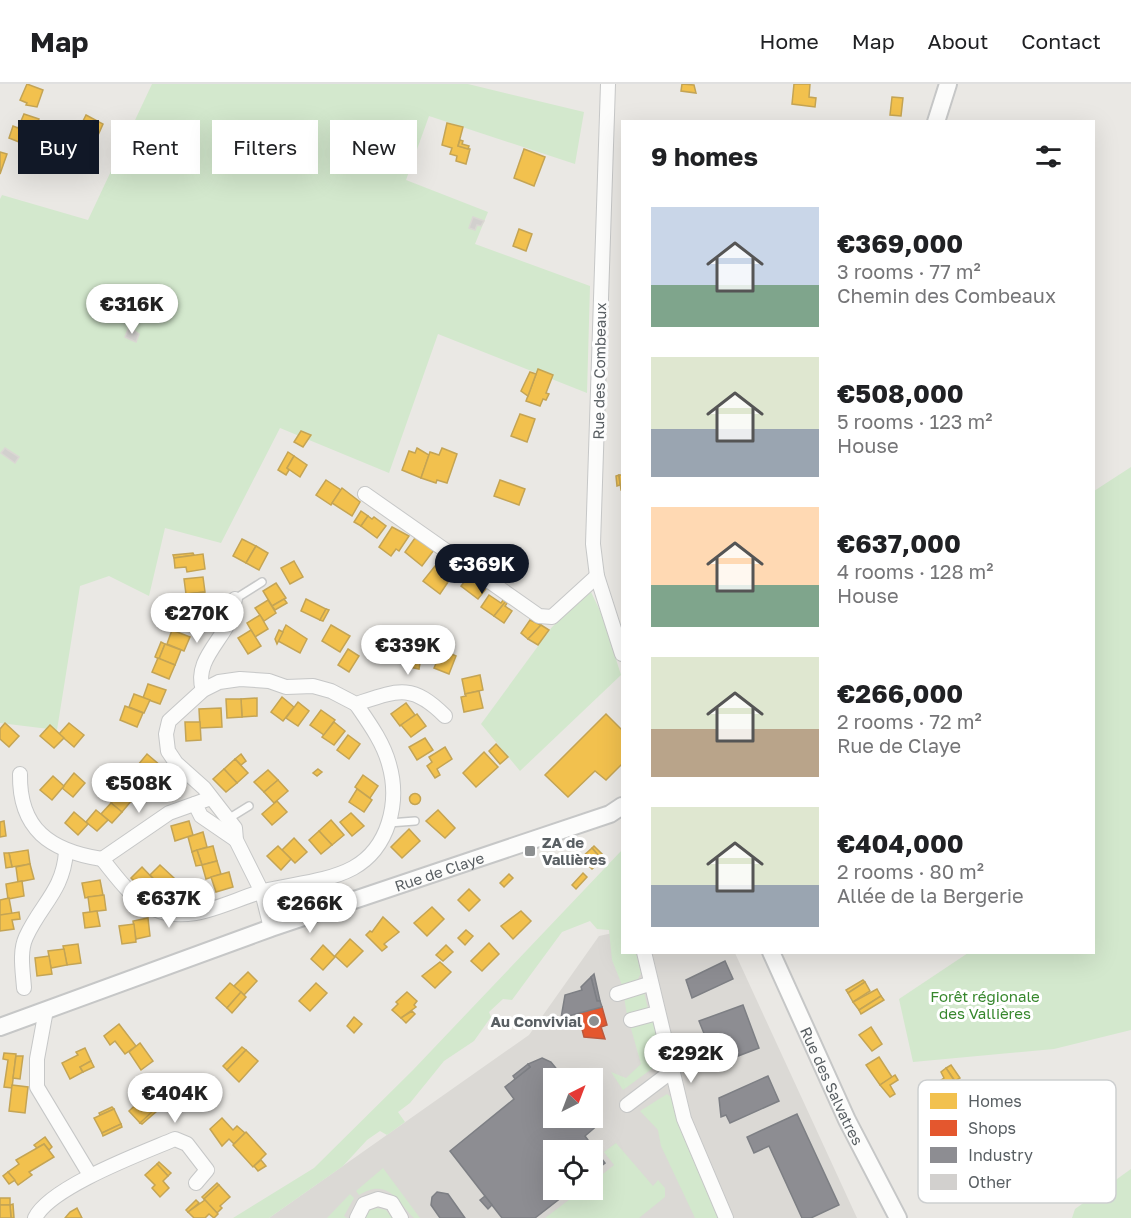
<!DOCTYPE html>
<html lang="en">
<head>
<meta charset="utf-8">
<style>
	body { margin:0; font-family:"Golos Text",sans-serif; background:#f6f6f6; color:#202124; height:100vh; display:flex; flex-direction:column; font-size:22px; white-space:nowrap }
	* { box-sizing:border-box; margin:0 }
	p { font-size:20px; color:#757577 }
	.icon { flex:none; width:33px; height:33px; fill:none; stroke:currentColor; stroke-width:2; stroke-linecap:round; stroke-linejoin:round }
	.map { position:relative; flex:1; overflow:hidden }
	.side { position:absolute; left:621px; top:36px; width:474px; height:834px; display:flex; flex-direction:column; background:#fff; border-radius:0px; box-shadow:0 6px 24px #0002 }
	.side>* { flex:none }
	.guide { position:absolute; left:18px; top:36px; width:513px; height:54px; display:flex; gap:12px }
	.needle { width:39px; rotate:42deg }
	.fabs { position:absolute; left:543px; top:984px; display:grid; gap:12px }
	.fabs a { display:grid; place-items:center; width:60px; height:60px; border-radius:0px; background:#fff; box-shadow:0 6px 24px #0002; font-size:30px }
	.price { position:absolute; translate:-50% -51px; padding:0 14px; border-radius:21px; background:#fff; color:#222; font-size:20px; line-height:39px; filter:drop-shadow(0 2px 3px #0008) }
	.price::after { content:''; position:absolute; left:50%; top:36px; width:18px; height:14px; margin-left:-9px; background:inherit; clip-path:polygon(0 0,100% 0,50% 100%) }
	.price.selected { background:#111827; color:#fff }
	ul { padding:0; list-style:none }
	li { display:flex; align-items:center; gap:18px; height:150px; padding:0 30px }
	li span { display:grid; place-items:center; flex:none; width:168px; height:120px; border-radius:0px; color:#555 }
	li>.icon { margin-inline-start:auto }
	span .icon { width:72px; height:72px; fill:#fffc; stroke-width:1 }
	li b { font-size:26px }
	h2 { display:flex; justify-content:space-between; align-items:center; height:72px; padding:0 30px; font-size:26px }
	.pill { padding:0 21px; border-radius:0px; background:#fff; box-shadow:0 6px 24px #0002; font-size:21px; line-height:54px }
	.pill.selected { background:#111827; color:#fff }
	header { display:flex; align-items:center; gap:36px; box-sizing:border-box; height:84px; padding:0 30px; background:#fff; border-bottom:2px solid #e0e0e0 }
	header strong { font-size:28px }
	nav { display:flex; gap:33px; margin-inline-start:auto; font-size:21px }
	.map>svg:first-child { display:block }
	.industrial { fill:#dbd9d5; fill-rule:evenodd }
	.green { fill:#d3e8cd }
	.homes { fill:#f2c14e; stroke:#c4a454; stroke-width:1.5 }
	.shops { fill:#e4572e; stroke:#ba593e; stroke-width:1.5 }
	.industry { fill:#8d8d92; stroke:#7d7f84; stroke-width:1.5 }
	.building { fill:#d2d0ce; stroke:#dad7d3; stroke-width:1.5 }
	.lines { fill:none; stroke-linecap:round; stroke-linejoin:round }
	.service-casing { stroke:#c6c7c7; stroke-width:10 }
	.minor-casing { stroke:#c6c7c7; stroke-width:16 }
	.tertiary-casing { stroke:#c6c7c7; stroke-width:20 }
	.service { stroke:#fcfcfb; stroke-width:7 }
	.minor { stroke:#fcfcfb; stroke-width:14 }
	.tertiary { stroke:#fcfcfb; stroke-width:16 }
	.poi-dot { fill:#8c8f90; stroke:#fff; stroke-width:2 }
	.labels { text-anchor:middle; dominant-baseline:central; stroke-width:6; stroke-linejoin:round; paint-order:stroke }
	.street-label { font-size:15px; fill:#595f63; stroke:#fff }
	.poi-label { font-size:15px; font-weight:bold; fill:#595f63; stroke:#fff; text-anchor:start }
	.park-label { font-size:15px; fill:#37872d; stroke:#fff }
	.key { fill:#fff; stroke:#cdcfd0; stroke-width:1.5 }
	.key-label { font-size:16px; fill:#595f63 }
</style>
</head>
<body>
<header>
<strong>Map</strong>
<nav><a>Home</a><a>Map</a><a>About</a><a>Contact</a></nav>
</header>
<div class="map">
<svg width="1131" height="1134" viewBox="0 0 1131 1134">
	<rect width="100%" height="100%" fill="#eae8e4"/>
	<path class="industrial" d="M622 847V868L735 869 857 1134H269L529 951 599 852ZM554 994H592V1034H554ZM554 1066H592V1106H554Z"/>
	<g class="green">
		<path d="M152 0H468L584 28 575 80 429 32 406 96 488 128 475 160 590 202 587 309 438 250 389 389 280 344 221 459 165 444 149 512 109 492 80 502 57 646 0 639V115L2 111 88 136Z"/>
		<path d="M1131 383V946L1054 965 913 978 899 915 968 869 1094 868V407Z"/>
		<path d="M591 508 602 531 621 591 520 687 481 640 552 543Z"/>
		<path d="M622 766V868L636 869 641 889 636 899 622 901 612 876 609 846 597 845 590 837 562 848 512 916 503 915 489 928 491 933 474 957 444 977 410 1019 398 1028 405 1038 387 1051 380 1047 367 1056 343 1082 269 1134H233L314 1084 413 986Z"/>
		<path d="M644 908 648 925 627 931 624 913Z"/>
		<path d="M653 936 661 973 657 981 623 1006 611 988 626 994 641 980 630 941Z"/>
		<path d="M667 1010 672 1014 693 1073 722 1134H695L661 1062 658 1046 640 1027Z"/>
		<path d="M616 1059 653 1102 658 1096 665 1104V1113L639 1134H545L582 1106H592L593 1098 614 1081 604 1068Z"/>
		<path d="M383 1084 420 1134H414C397 1118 389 1093 359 1111L356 1107Z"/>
		<path d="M1131 1085V1134H1072L1075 1125Z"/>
		<path d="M350 1110 354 1114 344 1132 347 1134H327Z"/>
		<path d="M377 1124 386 1126 392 1134H364L368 1127Z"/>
	</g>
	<g class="homes">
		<path d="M27 0 43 6 37 23 26 21 27 19 20 16Z"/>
		<path d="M682 0 694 1 696 9 681 7Z"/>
		<path d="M794 0H810L809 13 816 14 815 23 792 20Z"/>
		<path d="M892 13 903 14 901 32 890 31Z"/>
		<path d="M24 30 39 35 29 62 9 54 13 42 18 44Z"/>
		<path d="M86 31 103 40 95 58 77 49Z"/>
		<path d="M447 39 463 43 458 62 470 65 466 80 456 77 457 72 450 70 452 64 442 61Z"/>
		<path d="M460 56 463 57 462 60 469 62 468 65 458 62Z"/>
		<path d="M524 65 545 73 534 102 514 94Z"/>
		<path d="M0 68 7 70 0 90Z"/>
		<path d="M519 145 532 150 526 167 513 162Z"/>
		<path d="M538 285 553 291 546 309 549 310 546 316 543 315 540 322 526 317Z"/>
		<path d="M530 288 536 290 528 312 521 307Z"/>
		<path d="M520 330 535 335 527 358 511 352Z"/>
		<path d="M301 347 311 351 303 363 294 358Z"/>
		<path d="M417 364 429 371 421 394 402 386 409 367 415 369Z"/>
		<path d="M442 364 457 370 447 399 437 396 436 399 421 394 430 368 439 371Z"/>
		<path d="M288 368 294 372 287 384 289 386 286 391 278 386Z"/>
		<path d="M294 372 307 381 300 393 287 384Z"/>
		<path d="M619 391 620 401 617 402 616 392Z"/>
		<path d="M619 391H622V406H621Z"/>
		<path d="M326 396 341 406 331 421 316 411Z"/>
		<path d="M500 396 525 405 519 421 494 412Z"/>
		<path d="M342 404 360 418 352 432 332 419Z"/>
		<path d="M361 427 368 432 361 442 354 438Z"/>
		<path d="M368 432 372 435 374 433 386 442 377 454 361 442Z"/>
		<path d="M392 443 409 452 399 467 396 465 391 472 379 463Z"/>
		<path d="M415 454 434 466 422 482 405 468Z"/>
		<path d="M242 455 256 462 246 479 233 472Z"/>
		<path d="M256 462 268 469 259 486 246 479Z"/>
		<path d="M193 469 194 471 174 474 173 471Z"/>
		<path d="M203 470 205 485 187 488 186 483 175 484 174 474Z"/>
		<path d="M443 472 455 481 445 495 448 498 440 510 423 497Z"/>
		<path d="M294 477 303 493 290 500 281 484Z"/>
		<path d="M471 489 489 501 478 515 461 502Z"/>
		<path d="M203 493 205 508 186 510 184 495Z"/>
		<path d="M276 499 286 514 272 522 263 507Z"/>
		<path d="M204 508 206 523 190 525 187 510Z"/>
		<path d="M489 511 501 519 504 515 506 517 494 532 481 523Z"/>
		<path d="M284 515 287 519 275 526 272 522Z"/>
		<path d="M306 515 326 525 320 536 301 527Z"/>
		<path d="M268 516 276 529 264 537 255 524Z"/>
		<path d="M506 517 508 518 505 522 512 527 504 539 494 532Z"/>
		<path d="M199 524 201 538 182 541 180 527Z"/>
		<path d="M326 525 329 526 323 537 320 536Z"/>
		<path d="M260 531 268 545 255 553 247 539Z"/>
		<path d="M530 536 541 541 528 555 521 549Z"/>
		<path d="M286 541 307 555 300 569 278 557Z"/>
		<path d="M331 541 350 552 340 568 322 557Z"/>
		<path d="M541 541 549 546 538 561 528 555Z"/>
		<path d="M172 546 190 553 184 567 167 560Z"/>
		<path d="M251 546 261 562 248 570 238 554Z"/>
		<path d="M279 546 283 548 277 560 275 555Z"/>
		<path d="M161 558 165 560 159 575 155 573Z"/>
		<path d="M165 560 181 566 175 581 159 575Z"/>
		<path d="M407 564 422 567 419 585 404 582Z"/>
		<path d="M348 565 359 572 349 588 338 581Z"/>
		<path d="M442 566 456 572 449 590 434 584Z"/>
		<path d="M158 574 175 581 169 595 152 588Z"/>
		<path d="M480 591 483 606 465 610 462 595Z"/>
		<path d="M148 600 166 606 160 620 143 614Z"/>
		<path d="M479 607 483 624 464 628 461 613 466 612 465 610Z"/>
		<path d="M134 610 150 616 144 629 129 623Z"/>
		<path d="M282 613 294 623 283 637 271 628Z"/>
		<path d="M257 614V632L242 633 241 615Z"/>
		<path d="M226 615H241L242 633 227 634Z"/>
		<path d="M298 618 309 627 298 642 286 634Z"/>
		<path d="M406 619 415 631 400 642 391 630Z"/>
		<path d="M125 622 143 629 137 643 120 636Z"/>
		<path d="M221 624 222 643 200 644 199 625Z"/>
		<path d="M321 626 335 636 324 651 310 641Z"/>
		<path d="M417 630 426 642 411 653 401 641Z"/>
		<path d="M606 630 622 646V680L606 696 595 687 568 713 545 691Z"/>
		<path d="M185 638H200L201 656 186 657Z"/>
		<path d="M334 638 345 647 334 661 322 653Z"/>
		<path d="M5 639 19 652 9 663 0 655V645Z"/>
		<path d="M69 639 84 651 74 663 59 650Z"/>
		<path d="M50 641 64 654 54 664 40 652Z"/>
		<path d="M348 651 360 660 349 675 337 666Z"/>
		<path d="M425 654 433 666 417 676 409 663Z"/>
		<path d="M496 660 508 673 500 680 489 667Z"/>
		<path d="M445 663 452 675 437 685 440 691 435 694 427 682 432 678 429 673Z"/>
		<path d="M484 668 498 683 476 703 463 689Z"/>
		<path d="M147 670 161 682 151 693 138 681Z"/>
		<path d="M241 670 246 677 241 681 235 675Z"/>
		<path d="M235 675 248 689 237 699 224 685Z"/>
		<path d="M224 685 237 699 226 708 213 695Z"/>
		<path d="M318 685 322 688 317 692 313 689Z"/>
		<path d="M268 686 278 696 264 708 254 698Z"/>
		<path d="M146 688 157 698 147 710 136 700Z"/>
		<path d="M74 689 85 699 73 713 62 704Z"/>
		<path d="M363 691 378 702 370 714 355 703Z"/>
		<path d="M53 692 64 702 52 716 40 706Z"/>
		<path d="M128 694 133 698 126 706 122 702Z"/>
		<path d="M278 696 288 707 274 719 264 708Z"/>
		<path d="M133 698 144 707 134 718 123 709Z"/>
		<path d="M357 705 372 716 364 728 349 718Z"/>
		<path d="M121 707 132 716 122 728 111 719Z"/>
		<circle cx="415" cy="715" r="5.5"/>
		<path d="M277 717 287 728 272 741 262 730Z"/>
		<path d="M111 719 122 728 112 739 101 730Z"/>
		<path d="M96 726 108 736 97 747 86 738Z"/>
		<path d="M438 726 455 744 445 754 426 737Z"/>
		<path d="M74 728 88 740 78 751 65 739Z"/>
		<path d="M351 729 364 742 352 752 340 738Z"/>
		<path d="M331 736 344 751 332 761 319 747Z"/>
		<path d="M4 737 6 752 0 753V738Z"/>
		<path d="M189 737 193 751 175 757 171 742Z"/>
		<path d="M409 745 420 757 402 774 391 763Z"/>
		<path d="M319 747 332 761 321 770 309 756Z"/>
		<path d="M203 748 207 763 192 768 188 753Z"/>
		<path d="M294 754 307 768 295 779 282 766Z"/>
		<path d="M213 762 217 777 202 781 197 766Z"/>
		<path d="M278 762 291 775 281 786 267 772Z"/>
		<path d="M594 762 602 770 599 772 592 764Z"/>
		<path d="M592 764 602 776 592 785 581 774Z"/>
		<path d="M28 766 30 780 12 783 9 769Z"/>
		<path d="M197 766 202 781 196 782 192 768Z"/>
		<path d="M4 769H9L12 783 6 784Z"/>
		<path d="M217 777 221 790 206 795 202 781Z"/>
		<path d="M30 780 34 795 18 798 16 783Z"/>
		<path d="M160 781 174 794 163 805 150 791Z"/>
		<path d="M142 783 161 803 157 806 151 800 144 807 131 794Z"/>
		<path d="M229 788 233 803 216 808 211 793Z"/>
		<path d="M583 789 587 793 576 805 572 801Z"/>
		<path d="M509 790 513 794 504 803 500 799Z"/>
		<path d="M100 796 103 811 85 814 82 799Z"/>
		<path d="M22 797 24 812 8 815 6 800Z"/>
		<path d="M188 805 191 813 184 815 181 807Z"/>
		<path d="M469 805 480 816 469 827 458 816Z"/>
		<path d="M104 811 106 826 90 828 88 813Z"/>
		<path d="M9 814 12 830 0 831V816Z"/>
		<path d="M432 823 444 835 427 852 414 839Z"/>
		<path d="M97 827 100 842 85 844 83 829Z"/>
		<path d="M521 827 531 837 513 855 501 842Z"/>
		<path d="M19 828 20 835 12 836 14 845 0 847V831Z"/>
		<path d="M383 833 399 848 384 860 387 863 382 867 366 851 370 847 372 848Z"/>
		<path d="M148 834 150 852 136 855 133 837Z"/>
		<path d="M134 840 136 858 122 860 119 842Z"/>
		<path d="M466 846 473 852 465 861 458 854Z"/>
		<path d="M350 855 363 867 347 883 335 872Z"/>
		<path d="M489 859 499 870 482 887 471 877Z"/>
		<path d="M78 860 81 879 67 881 63 862Z"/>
		<path d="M323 861 335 873 323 886 311 875Z"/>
		<path d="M446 861 453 868 443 877 436 871Z"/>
		<path d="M64 865 67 881 51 884 48 867Z"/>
		<path d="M49 872 52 890 37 892 35 874Z"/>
		<path d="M440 878 451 888 435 904 422 892Z"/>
		<path d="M248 888 257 897 244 911 234 902Z"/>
		<path d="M863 896 865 898 848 909 846 906Z"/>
		<path d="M865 898 870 907 853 918 848 909Z"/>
		<path d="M230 899 241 908 227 924 216 914Z"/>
		<path d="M316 899 327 909 310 927 299 917Z"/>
		<path d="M877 905 881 912 859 926 853 918Z"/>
		<path d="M241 908 246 913 232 929 227 924Z"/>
		<path d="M407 908 417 917 414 921 416 923 401 934 392 926 398 920 396 918Z"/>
		<path d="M881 912 884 916 861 930 859 926Z"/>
		<path d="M412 927 415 930 406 939 401 934Z"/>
		<path d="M354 933 362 940 354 949 347 942Z"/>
		<path d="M119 940 136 962 125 970 115 957 110 961 104 952Z"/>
		<path d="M871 943 882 960 872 967 859 951Z"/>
		<path d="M140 959 153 977 141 986 129 968Z"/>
		<path d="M242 963 246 966 227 986 223 982Z"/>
		<path d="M85 964 91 977 80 983 83 988 70 995 62 979 78 971 76 968Z"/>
		<path d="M246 966 258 977 239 998 227 986Z"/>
		<path d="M4 969 16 970 12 1004 4 1003 8 976 3 975Z"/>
		<path d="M16 972H23L20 995 13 994Z"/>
		<path d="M879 973 892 993 880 1001 866 981Z"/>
		<path d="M91 977 94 983 83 988 80 983Z"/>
		<path d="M951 981 960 994 955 997 946 984Z"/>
		<path d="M946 984 961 1007 939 1021 929 1004 944 994 941 988Z"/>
		<path d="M895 991 898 996 890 1001 895 1010 890 1013 880 1001Z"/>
		<path d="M178 994 189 1006 172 1026 161 1015 167 1010 164 1007Z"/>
		<path d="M12 1001 28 1003 25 1029 9 1027Z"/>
		<path d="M152 1005 165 1019 140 1039 129 1027Z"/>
		<path d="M112 1023 114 1025 100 1031 99 1029Z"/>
		<path d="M114 1025 121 1040 102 1049 94 1034Z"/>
		<path d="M155 1025 157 1027 142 1040 140 1039Z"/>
		<path d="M222 1034 233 1046 237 1042 245 1049 234 1060 229 1055 222 1062 210 1045Z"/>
		<path d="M121 1040 122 1043 103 1052 102 1049Z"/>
		<path d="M246 1048 266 1070 253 1083 233 1061Z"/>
		<path d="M45 1053 52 1063 49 1066 44 1060 37 1064 34 1061Z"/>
		<path d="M44 1060 54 1073 29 1088 32 1091 18 1101 8 1088 19 1080 16 1076Z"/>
		<path d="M261 1076 266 1082 258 1087 254 1082Z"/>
		<path d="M159 1078 171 1089 168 1092 157 1080Z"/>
		<path d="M157 1080 168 1092 163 1097 169 1104 160 1113 152 1104 155 1101 145 1091Z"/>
		<path d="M8 1088 15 1096 9 1100 3 1092Z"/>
		<path d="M217 1099 219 1101 204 1115 202 1113Z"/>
		<path d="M219 1101 230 1113 220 1122 222 1124 217 1129 204 1115Z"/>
		<rect x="0" y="1114" width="10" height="7"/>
		<path d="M196 1116 199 1119 188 1128 186 1126Z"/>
		<path d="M205 1116 218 1130 214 1134 209 1130 205 1134H194L188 1128Z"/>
		<path d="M13 1120 14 1134H11L10 1121Z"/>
		<path d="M0 1121H10L11 1134H0Z"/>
		<path d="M77 1124 82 1134H65L70 1128Z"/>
	</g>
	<path class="shops" d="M602 923 607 941 601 943 605 955 584 953 578 929Z"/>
	<g class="industry">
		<path d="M725 877 733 895 692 914 686 896Z"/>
		<path d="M594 890 600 917H597L591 893Z"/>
		<path d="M591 893 597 917H600L602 923 561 934 565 911 582 906 581 903Z"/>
		<path d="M743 921 759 964 725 977 721 972H713L699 937Z"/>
		<circle cx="718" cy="975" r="5"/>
		<path d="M542 974 551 978 564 994H554V1034H592V1031L599 1040 585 1052 605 1079 592 1089V1066H554V1106H571L535 1134H502L450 1067 514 1015 505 1003 530 983 528 980Z"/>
		<path d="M528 980 530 983 515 995 513 992Z"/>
		<path d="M768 992 779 1017 730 1039 726 1031 721 1033 719 1014Z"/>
		<path d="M797 1030 839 1121 811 1134H802L769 1062 754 1069 747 1053Z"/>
		<path d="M597 1058 601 1064 597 1067 592 1061Z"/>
		<path d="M437 1108 448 1110 465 1134H440L431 1121 432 1113Z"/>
		<path d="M485 1112 492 1121 488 1125 480 1116Z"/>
	</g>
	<g class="building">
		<path d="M473 133 484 137 481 142 477 141 475 146 469 144Z"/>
		<path d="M129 243 139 250 136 258 125 253Z"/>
		<path d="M5 364 19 373 15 379 1 369Z"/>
	</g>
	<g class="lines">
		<defs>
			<g id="service">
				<path d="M235 515 262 498"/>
				<path d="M228 735 249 722"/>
				<path d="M389 739 415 737"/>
			</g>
			<g id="minor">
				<path d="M608 0 593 460 597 492 622 570"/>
				<path d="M365 410 539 532 552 533 597 492"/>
				<path d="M203 606C194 580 218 560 229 538 233 532 233 523 235 515"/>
				<path d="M20 690C19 745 50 767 102 775"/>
				<path d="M195 720 201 732 236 756"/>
				<path d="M102 775C116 792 132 816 154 825 191 841 228 817 264 807 292 800 327 798 353 784 389 764 400 718 389 680 383 658 369 639 356 620"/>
				<path d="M102 775 169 729 211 714"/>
				<path d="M271 844 262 808 236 756 235 744 204 704 176 679 168 667 166 650 169 637 203 606 219 598 240 595 269 597 286 603 313 602 331 607 356 620C398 606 412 599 445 632"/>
				<path d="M644 868 684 1035 726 1134"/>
				<path d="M24 904C23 888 19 868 26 853 41 820 63 807 66 768"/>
				<path d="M617 910 649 900"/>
				<path d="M46 926 37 975V1003L90 1091"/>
				<path d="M631 936 657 929"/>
				<path d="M627 1021 672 987"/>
				<path d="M35 1134C50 1103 142 1069 175 1055L187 1060 207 1086 196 1099"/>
				<path d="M357 1134 364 1120 378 1115 392 1119 401 1134"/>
			</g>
			<g id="tertiary">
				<path d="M936 38 948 0"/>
				<path id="s1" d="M771 868 847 1036 898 1134"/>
				<path id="s2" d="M0 943 271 844 610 730 622 722"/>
			</g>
		</defs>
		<use href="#service" class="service-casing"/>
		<use href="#minor" class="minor-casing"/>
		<use href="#tertiary" class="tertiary-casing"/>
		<use href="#service" class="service"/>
		<use href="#minor" class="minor"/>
		<use href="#tertiary" class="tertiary"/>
	</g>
	<g class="poi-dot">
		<rect x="524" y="761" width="12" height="12" rx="3"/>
		<circle cx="594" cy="937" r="6"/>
	</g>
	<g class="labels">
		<g class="street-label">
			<text transform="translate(599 287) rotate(-89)">Rue des Combeaux</text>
			<text stroke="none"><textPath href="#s2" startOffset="466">Rue de Claye</textPath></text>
			<text stroke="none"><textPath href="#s1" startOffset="147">Rue des Salvatres</textPath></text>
		</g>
		<g class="poi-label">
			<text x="542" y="758">ZA de<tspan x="542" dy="17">Vallières</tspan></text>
			<text x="582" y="937" text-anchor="end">Au Convivial</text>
		</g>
		<g class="park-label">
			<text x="985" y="912">Forêt régionale<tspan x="985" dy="17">des Vallières</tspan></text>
		</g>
	</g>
	<rect x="918" y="996" width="198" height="123" rx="9" class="key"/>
	<rect x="930" y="1009" width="27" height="16" fill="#f2c14e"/>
	<rect x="930" y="1036" width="27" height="16" fill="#e4572e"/>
	<rect x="930" y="1063" width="27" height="16" fill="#8d8d92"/>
	<rect x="930" y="1090" width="27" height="16" fill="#d2d0ce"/>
	<g class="key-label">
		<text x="968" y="1023">Homes</text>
		<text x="968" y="1050">Shops</text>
		<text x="968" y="1077">Industry</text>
		<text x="968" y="1104">Other</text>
	</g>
</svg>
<div class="fabs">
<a><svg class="needle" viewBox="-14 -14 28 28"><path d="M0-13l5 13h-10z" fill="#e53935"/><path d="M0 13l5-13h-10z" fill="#757577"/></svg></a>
<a><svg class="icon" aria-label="locate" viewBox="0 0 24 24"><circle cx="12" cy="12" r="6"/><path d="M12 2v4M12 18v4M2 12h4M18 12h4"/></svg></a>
</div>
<b class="price" style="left:132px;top:251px">€316K</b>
<b class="price selected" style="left:482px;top:511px">€369K</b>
<b class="price" style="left:197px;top:560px">€270K</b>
<b class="price" style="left:408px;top:592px">€339K</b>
<b class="price" style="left:139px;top:730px">€508K</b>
<b class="price" style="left:169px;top:845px">€637K</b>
<b class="price" style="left:310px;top:850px">€266K</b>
<b class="price" style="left:691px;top:1000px">€292K</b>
<b class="price" style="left:175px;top:1040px">€404K</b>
<div class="guide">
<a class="pill selected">Buy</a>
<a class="pill">Rent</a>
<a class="pill">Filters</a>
<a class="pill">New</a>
</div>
<section class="side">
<h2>9 homes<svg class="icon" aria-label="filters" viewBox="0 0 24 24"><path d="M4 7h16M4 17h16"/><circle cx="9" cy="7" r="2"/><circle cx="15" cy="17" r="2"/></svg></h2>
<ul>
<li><span style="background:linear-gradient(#c9d6e8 65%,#7fa58c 0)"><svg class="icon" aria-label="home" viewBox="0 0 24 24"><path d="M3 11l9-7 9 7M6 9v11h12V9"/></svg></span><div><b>€369,000</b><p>3 rooms · 77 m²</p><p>Chemin des Combeaux</p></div></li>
<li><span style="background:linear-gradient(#dfe7d0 60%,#9aa5b1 0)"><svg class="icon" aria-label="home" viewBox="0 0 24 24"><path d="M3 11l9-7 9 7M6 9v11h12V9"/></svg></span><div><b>€508,000</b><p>5 rooms · 123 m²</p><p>House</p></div></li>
<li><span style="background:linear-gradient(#ffd9b3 65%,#7fa58c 0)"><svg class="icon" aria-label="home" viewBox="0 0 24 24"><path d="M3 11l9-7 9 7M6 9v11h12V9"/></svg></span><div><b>€637,000</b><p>4 rooms · 128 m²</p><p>House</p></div></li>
<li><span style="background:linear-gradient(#dfe7d0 60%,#b9a48a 0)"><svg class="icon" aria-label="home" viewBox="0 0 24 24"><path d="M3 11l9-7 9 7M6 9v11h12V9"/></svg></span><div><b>€266,000</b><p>2 rooms · 72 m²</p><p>Rue de Claye</p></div></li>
<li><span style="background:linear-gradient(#dfe7d0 65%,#9aa5b1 0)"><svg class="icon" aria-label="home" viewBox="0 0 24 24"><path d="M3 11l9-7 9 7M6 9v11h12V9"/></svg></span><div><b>€404,000</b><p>2 rooms · 80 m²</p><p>Allée de la Bergerie</p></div></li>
</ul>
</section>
</div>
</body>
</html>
